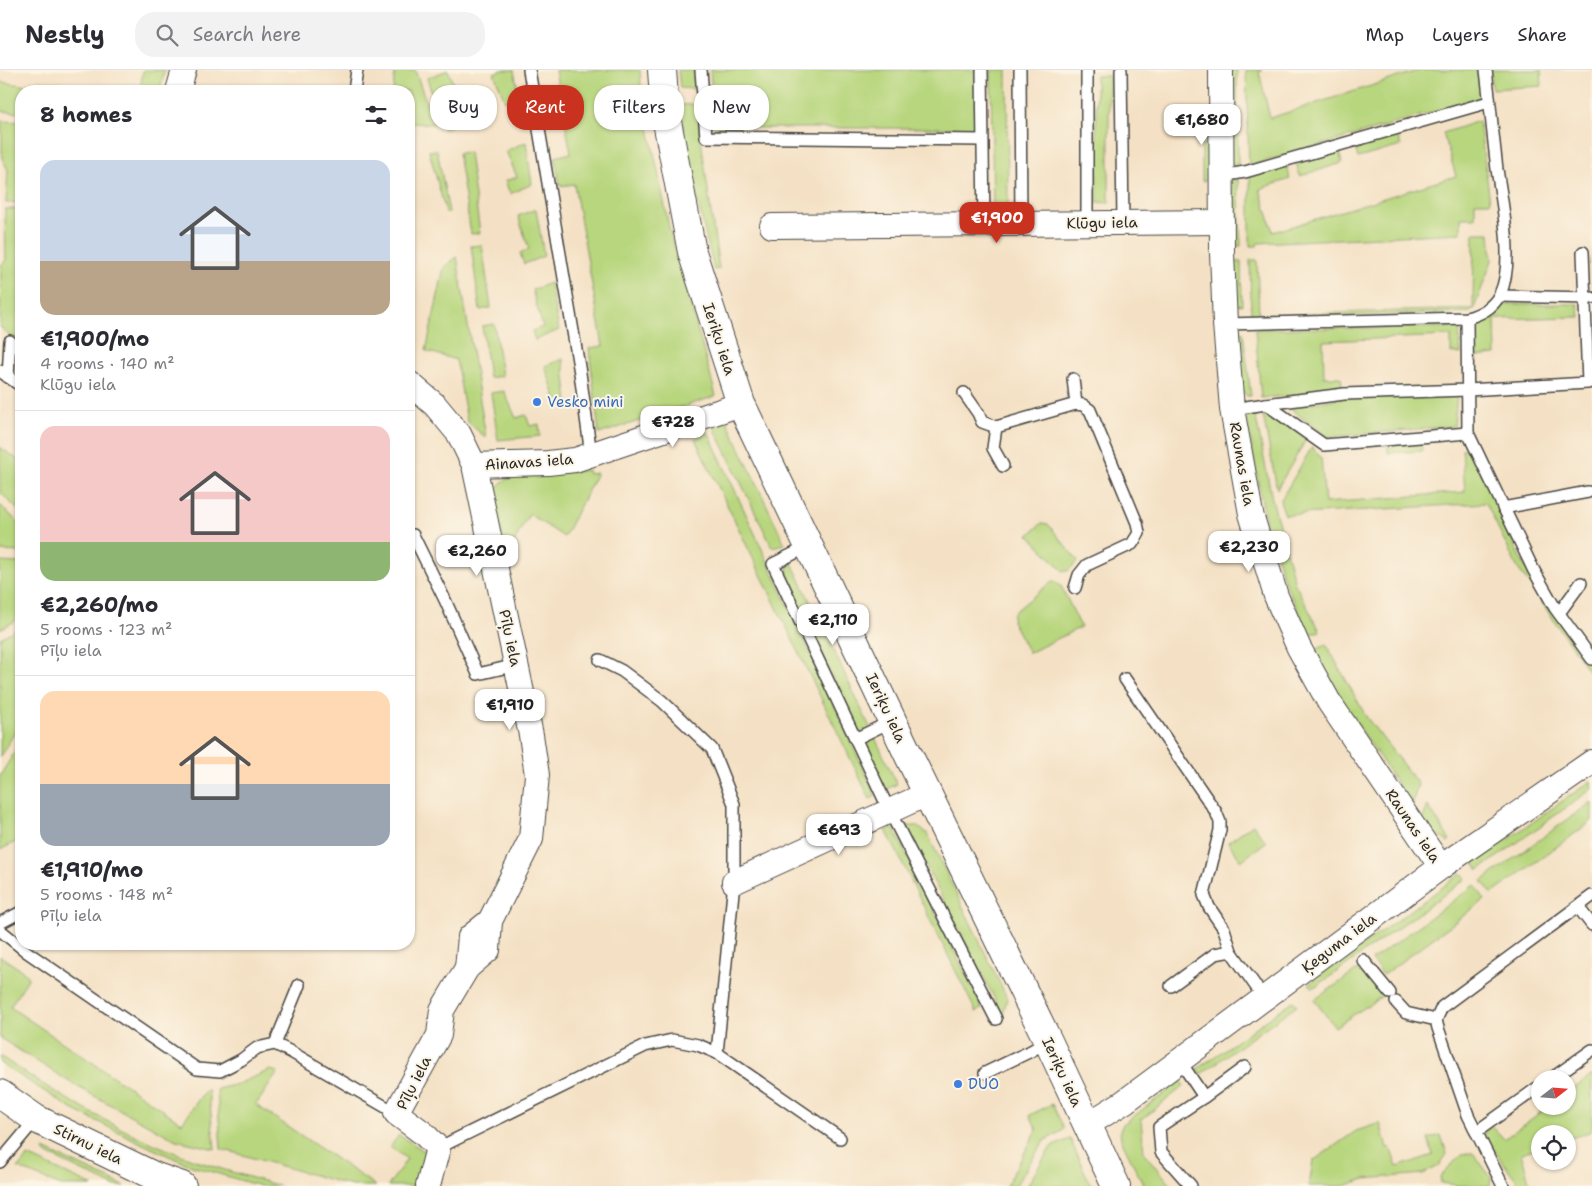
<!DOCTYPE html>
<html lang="en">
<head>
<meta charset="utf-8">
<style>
	body { margin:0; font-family:"Shantell Sans",sans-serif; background:#f2f2f3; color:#2b2b33; height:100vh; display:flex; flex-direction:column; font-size:19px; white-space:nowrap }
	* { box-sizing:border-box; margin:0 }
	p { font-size:16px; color:#7c7c81 }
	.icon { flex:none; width:28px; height:28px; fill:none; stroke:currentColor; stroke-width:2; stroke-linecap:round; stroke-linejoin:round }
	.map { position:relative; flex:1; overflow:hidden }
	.drawer { position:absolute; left:15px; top:15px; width:400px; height:865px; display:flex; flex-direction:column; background:#fff; border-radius:20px; box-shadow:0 1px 4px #0004 }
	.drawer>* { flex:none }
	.guide { position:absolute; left:430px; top:15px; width:475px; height:45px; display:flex; gap:10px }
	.needle { width:32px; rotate:73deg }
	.buttons { position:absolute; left:1531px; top:1000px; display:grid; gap:10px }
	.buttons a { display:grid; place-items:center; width:45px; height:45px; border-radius:50%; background:#fff; box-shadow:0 1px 4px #0004; font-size:25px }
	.price { position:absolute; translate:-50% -42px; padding:0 11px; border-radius:10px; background:#fff; color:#222; font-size:16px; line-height:32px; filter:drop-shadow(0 1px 2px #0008) }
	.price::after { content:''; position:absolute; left:50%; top:30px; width:15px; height:11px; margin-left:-8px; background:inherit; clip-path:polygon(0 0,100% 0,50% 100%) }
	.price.current { background:#c8321e; color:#fff }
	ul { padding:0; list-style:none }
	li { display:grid; align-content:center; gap:10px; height:265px; padding:0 25px }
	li+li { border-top:1px solid #e1e1e2 }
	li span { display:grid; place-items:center; height:155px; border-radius:15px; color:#555 }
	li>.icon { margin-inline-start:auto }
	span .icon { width:90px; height:90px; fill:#fffc; stroke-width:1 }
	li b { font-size:21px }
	h2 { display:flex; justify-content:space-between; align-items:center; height:60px; padding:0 25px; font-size:21px }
	.pill { padding:0 18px; border-radius:20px; background:#fff; box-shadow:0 1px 4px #0004; font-size:18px; line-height:45px }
	.pill.current { background:#c8321e; color:#fff }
	header { display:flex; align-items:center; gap:30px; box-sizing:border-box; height:70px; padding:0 25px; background:#fff; border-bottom:1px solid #e1e1e2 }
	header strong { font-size:24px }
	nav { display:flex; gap:28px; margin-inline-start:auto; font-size:18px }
	.search { width:350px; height:45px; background:#f2f2f3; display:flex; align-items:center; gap:12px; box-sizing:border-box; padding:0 18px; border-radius:20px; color:#7c7c81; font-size:19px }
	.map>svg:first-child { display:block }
	.green { fill:#b7d67d; stroke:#718054 }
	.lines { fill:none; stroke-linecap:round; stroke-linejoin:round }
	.lane-casing { stroke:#494642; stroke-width:14 }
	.street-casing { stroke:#494642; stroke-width:26 }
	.secondary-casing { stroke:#494642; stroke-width:30 }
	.lane { stroke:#fff; stroke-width:11 }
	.street { stroke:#fff; stroke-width:24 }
	.secondary { stroke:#fff; stroke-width:28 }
	.shop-dot { fill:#3f7fe0; stroke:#fcf5e5; stroke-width:2 }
	.labels { text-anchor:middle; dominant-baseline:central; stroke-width:4; stroke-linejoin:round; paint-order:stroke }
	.street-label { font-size:15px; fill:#2b2b2b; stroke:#fcf5e5 }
	.shop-label { font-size:15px; fill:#366cbe; stroke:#fcf5e5; text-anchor:start }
</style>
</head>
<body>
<header>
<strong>Nestly</strong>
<div class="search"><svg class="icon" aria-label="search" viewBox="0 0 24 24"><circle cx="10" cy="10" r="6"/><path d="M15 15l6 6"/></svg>Search here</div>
<nav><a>Map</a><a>Layers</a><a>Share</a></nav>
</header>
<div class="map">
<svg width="1592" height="1116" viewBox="0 0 1592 1116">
	<rect width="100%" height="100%" fill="#fcf5e5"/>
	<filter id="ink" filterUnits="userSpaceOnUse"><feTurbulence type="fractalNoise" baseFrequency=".02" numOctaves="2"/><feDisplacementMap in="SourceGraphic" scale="10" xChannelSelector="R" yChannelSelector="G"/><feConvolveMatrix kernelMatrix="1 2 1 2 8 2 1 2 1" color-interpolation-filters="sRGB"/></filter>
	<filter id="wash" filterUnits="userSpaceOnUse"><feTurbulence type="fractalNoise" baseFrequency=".0096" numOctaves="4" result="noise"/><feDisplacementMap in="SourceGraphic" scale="20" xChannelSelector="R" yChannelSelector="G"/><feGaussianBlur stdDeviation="1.12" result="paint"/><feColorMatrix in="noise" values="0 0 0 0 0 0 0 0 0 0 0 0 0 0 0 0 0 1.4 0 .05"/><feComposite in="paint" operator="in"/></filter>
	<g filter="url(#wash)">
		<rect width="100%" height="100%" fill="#f4e1c5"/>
		<g class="green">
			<path d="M143 0H165L160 18 153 21H140Z"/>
			<path d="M395 0H415L434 54 409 53V21H393Z"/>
			<path d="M448 0 457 24 449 26 453 40 446 43 448 51 463 46 464 51 443 59 427 8Z"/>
			<path d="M502 0H514L519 25 505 31 494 3Z"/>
			<path d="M555 0H640L641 18 669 157 716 326 599 364 589 278 603 276 574 114 560 116 555 87 571 83Z"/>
			<path d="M678 0H693L695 19 680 18Z"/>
			<path d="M710 0H977V58H715Z"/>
			<path d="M991 0H1007L1008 142 993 141Z"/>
			<path d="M1229 0H1237L1238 94 1230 95Z"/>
			<path d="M1246 0H1263L1259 2 1270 48 1421 0H1477L1482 28 1249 96Z"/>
			<path d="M1491 0H1541L1542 16 1492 19Z"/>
			<path d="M1096 6H1109V133L1097 132Z"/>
			<path d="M38 11 78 15 77 21H21V43L0 41V12L37 17Z"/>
			<path d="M696 34 719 199 714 200 691 103 680 35Z"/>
			<path d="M2 51 21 52 20 132 6 133 8 100 2 88Z"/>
			<path d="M1479 51 1490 132H1475V148H1461V163L1258 173 1257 176H1250V106L1287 95 1290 109 1260 119 1273 162 1456 106 1443 63Z"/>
			<path d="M1397 64 1401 76 1358 88 1354 75Z"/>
			<path d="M526 72 532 114 510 124 505 111 517 107 506 81Z"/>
			<path d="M1202 74H1209L1210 110 1202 111Z"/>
			<path d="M437 80 449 142 446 143 429 81Z"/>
			<path d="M1339 81 1342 93 1300 106 1296 93Z"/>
			<path d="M469 82 480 163 471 164 458 83Z"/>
			<path d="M1232 109H1238L1241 176H1233Z"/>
			<path d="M5 139H21V277L0 257 1 195 6 190Z"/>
			<path d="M536 139 544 186 524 194 520 183 529 179 518 146Z"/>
			<path d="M1474 163H1490L1492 190 1474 239 1470 242 1251 249 1250 190H1257L1259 245 1473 239Z"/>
			<path d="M482 175 491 238 480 240 471 176Z"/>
			<path d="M457 187 486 368 467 351 456 290 426 281 444 197Z"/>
			<path d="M1234 192H1241L1242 235 1235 234Z"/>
			<path d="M550 213 559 260 535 270 532 261 543 257 532 220Z"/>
			<path d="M1507 234H1578L1580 247 1495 249 1496 285 1475 287 1473 251 1486 249 1498 236Z"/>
			<path d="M494 254 502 306 489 308 482 256Z"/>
			<path d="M1459 257 1461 284 1451 283V266L1323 271 1324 307H1341L1343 321 1261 328 1255 259Z"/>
			<path d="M1243 262 1251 326H1247L1243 322 1237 271 1239 264Z"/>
			<path d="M563 289 568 332 558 335 545 296Z"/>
			<path d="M504 321 516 348 526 345 530 356 539 354 540 366 498 370 491 323Z"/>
			<path d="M1457 325 1454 356 1328 367 1288 337 1342 328Z"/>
			<path d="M1254 338 1272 429 1295 514 1320 561 1309 565 1284 510 1266 453 1246 347 1249 341Z"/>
			<path d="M1262 340 1266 341 1307 368 1277 419Z"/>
			<path d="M726 349 785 474 772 477 712 353Z"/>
			<path d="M708 362 876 726 870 729 695 369Z"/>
			<path d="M1421 373 1422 381 1388 383V375Z"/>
			<path d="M0 377 21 392V443L0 422Z"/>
			<path d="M1312 377 1321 388 1325 433 1465 422 1462 379 1470 378 1521 490 1538 516 1533 519 1518 499 1486 433 1285 445 1280 431Z"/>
			<path d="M588 400 589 404 597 403 564 467 529 444 507 486 491 424 502 412 511 407Z"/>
			<path d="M0 435 21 455V482L0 481Z"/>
			<path d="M1042 453 1048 454 1078 491 1068 501H1063L1029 465Z"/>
			<path d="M790 489 897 714 885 720 785 507Z"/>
			<path d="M0 492 21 493V546L12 553 0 559Z"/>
			<path d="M1051 512H1056L1061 516 1081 557 1029 583 1012 551 1013 543Z"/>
			<path d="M1545 528 1592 596V606L1540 530Z"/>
			<path d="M21 556V655L18 657 0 687V568Z"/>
			<path d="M1326 574 1367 648 1418 714 1412 736 1352 646 1315 581Z"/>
			<path d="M21 671V769L0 780V706Z"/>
			<path d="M1591 711 1592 719 1479 800 1474 793Z"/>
			<path d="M1592 732V751L1492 824 1482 811Z"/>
			<path d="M1428 736 1450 770 1448 772 1433 762 1422 750Z"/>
			<path d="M1253 754 1266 772 1241 791 1228 772Z"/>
			<path d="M905 756H916L927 763 1007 928 1003 945Z"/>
			<path d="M894 759 982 938 976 942 886 760Z"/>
			<path d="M1462 803 1466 809 1317 916 1312 917 1309 914Z"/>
			<path d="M1475 815 1485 830 1383 905 1372 890Z"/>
			<path d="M0 886 27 904 28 909 10 937 182 1053 201 1026 208 1019 215 1079 176 1070 76 1016 0 968Z"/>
			<path d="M1361 900 1368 904 1384 925 1335 957 1314 930 1356 901Z"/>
			<path d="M1293 931 1297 935 1201 1004 1197 999Z"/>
			<path d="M0 986C60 1027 123 1064 192 1089 221 1100 251 1107 280 1116H260L192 1096 151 1078 72 1039 0 993Z"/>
			<path d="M270 1000 278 1002 256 1035 376 1116H352L221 1079 217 1019 238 1014Z"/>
			<path d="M1592 1005V1061L1568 1069V1064H1540V1077L1521 1083 1530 1114 1521 1116 1483 1066 1485 1062 1492 1056 1504 1069 1549 1036H1568V1023Z"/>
			<path d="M1181 1011 1184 1016 1141 1050 1144 1083 1172 1116H1144L1121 1069 1120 1061 1123 1054Z"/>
			<path d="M1052 1034 1064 1058 1062 1061 1044 1071 1015 1116H1006L1037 1060 1030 1045Z"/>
			<path d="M1380 1053 1387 1078 1390 1077 1397 1097 1433 1085 1428 1069 1441 1065 1447 1084 1439 1096 1423 1104 1365 1109 1344 1116H1309L1313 1091 1356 1061Z"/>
			<path d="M399 1065 426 1082 413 1116H388L407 1089 390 1077Z"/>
			<path d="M1070 1069 1091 1116H1027L1051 1077Z"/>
			<path d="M44 1079 124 1116H114L43 1082Z"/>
			<path d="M1473 1083 1491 1107 1490 1115 1488 1116H1462L1441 1113 1440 1106 1462 1084Z"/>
			<path d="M28 1086 93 1116H61L18 1098Z"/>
		</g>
	</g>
	<g filter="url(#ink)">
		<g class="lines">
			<defs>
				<g id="lane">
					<path d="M529 0 580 303 591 385"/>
					<path d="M701 0 706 67 982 70"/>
					<path d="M982 0 984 155"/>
					<path d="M1020 0 1021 154"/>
					<path d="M1121 0 1123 153"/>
					<path d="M354 21 357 0"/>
					<path d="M1222 106 1245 102 1489 32"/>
					<path d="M1087 153V0"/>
					<path d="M1499 226 1592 228"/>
					<path d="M1467 248 1468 363 1533 499 1555 538 1592 589"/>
					<path d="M1225 254 1467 248C1481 244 1493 238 1500 224 1515 193 1502 133 1497 99 1493 66 1490 33 1486 0"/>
					<path d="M0 301 21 316"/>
					<path d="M8 307 10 271"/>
					<path d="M1073 309 1076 334"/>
					<path d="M964 323 978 343 982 352 996 357 1076 334 1083 335 1090 340 1137 453 1139 463 1132 474 1087 495 1079 505 1075 518"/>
					<path d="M1266 334 1344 324 1468 320 1588 313 1583 182"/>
					<path d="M1232 339 1266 334 1324 375 1468 363"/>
					<path d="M996 357 993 378 1003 396"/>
					<path d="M1503 438 1588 422"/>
					<path d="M409 465H413L445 530 478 604 516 595"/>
					<path d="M809 476 773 494 890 742 996 949"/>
					<path d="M1559 543 1581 513"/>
					<path d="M1125 609 1216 742 1220 752V760L1204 825 1209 837 1224 859 1231 881 1264 928"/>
					<path d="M855 669 892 651"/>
					<path d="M1578 837 1592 855"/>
					<path d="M0 853 21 842"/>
					<path d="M0 860 27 882 197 999 220 1001 241 990 257 978 275 974 291 982 396 1043"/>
					<path d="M1363 890 1390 923"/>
					<path d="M1171 916 1215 884 1231 881"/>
					<path d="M1396 932 1406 943 1436 950"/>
					<path d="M275 974 299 915"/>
					<path d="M717 983 840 1068"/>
					<path d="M1180 991 1204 1027"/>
					<path d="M985 1003 1031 981 1048 971"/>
					<path d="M1551 1009 1592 980"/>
					<path d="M1476 1062 1540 1016"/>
					<path d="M438 1078 645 976 672 970 698 975 717 983 734 812V734L712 679 662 631 622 601 600 590"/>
					<path d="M0 1092 36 1049"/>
					<path d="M1191 1116 1161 1082 1159 1057 1204 1027 1245 997"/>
					<path d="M1503 1116 1468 1045 1438 958 1436 950 1442 937 1592 826"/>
				</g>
				<g id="street">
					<path d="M1221 0 1222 183 1225 254 1232 339 1251 444 1276 526 1299 578 1329 632 1441 797"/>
					<path d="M178 21 184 0"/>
					<path d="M772 156 1222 152"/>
					<path d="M409 313 435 335 459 364 474 395 531 665 537 705 531 769 490 851 488 880 467 898 442 940 439 965 396 1043 423 1063 438 1078 428 1116"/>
					<path d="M474 395 548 393 575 390 741 334"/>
					<path d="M734 812 927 724"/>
					<path d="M467 898 470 867 490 851"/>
					<path d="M1087 1055 1124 1032 1441 797 1592 692"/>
				</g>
				<g id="secondary">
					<path d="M662 0 665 41 692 182 741 334 909 686 1048 971 1116 1116"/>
					<path d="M0 1024 36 1049 156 1107 182 1116"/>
				</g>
			</defs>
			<use href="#lane" class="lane-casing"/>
			<use href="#street" class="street-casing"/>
			<use href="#secondary" class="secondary-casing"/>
			<use href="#lane" class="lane"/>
			<use href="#street" class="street"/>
			<use href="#secondary" class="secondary"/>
		</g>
	</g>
	<g class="shop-dot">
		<circle cx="537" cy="332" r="5"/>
		<circle cx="958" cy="1014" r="5"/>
	</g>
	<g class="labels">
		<g class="street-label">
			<text transform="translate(1102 153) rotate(-1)">Klūgu iela</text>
			<text transform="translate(719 269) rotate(72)">Ieriķu iela</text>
			<text transform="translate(529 392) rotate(-4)">Ainavas iela</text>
			<text transform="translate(1242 394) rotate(80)">Raunas iela</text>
			<text transform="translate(510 568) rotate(78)">Pīļu iela</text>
			<text transform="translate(886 638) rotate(65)">Ieriķu iela</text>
			<text transform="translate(1413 756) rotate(56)">Raunas iela</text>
			<text transform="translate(1339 873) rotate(-37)">Ķeguma iela</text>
			<text transform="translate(1062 1002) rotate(65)">Ieriķu iela</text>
			<text transform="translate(414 1013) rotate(-63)">Pīļu iela</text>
			<text transform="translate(88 1074) rotate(26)">Stirnu iela</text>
		</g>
		<g class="shop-label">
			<text x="547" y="332">Vesko mini</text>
			<text x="968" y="1014">DUO</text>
		</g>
	</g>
</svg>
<div class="buttons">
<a><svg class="needle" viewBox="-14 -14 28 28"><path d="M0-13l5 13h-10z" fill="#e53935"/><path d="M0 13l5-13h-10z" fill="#7c7c81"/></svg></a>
<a><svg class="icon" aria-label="locate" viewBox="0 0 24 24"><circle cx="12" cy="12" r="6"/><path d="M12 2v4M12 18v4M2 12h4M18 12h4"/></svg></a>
</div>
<b class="price" style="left:1202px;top:76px">€1,680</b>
<b class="price current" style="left:997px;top:174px">€1,900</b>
<b class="price" style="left:673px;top:378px">€728</b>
<b class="price" style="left:1249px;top:503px">€2,230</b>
<b class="price" style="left:477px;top:507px">€2,260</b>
<b class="price" style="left:833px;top:576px">€2,110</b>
<b class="price" style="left:510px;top:661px">€1,910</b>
<b class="price" style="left:839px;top:786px">€693</b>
<div class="guide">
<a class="pill">Buy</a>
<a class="pill current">Rent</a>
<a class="pill">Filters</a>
<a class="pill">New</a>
</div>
<section class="drawer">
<h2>8 homes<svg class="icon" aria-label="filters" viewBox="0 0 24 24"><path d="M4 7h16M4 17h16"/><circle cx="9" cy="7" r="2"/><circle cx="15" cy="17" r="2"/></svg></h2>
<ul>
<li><span style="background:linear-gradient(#c9d6e8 65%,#b9a48a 0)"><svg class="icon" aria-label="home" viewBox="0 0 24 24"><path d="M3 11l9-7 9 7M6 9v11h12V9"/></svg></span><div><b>€1,900/mo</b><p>4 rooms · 140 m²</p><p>Klūgu iela</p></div></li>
<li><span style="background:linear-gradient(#f6c9c9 75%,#8fb573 0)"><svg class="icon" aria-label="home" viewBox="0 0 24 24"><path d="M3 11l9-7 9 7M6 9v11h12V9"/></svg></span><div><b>€2,260/mo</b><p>5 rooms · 123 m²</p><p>Pīļu iela</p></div></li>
<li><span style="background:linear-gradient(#ffd9b3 60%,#9aa5b1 0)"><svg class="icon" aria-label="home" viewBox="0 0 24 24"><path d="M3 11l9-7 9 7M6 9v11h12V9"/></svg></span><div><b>€1,910/mo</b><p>5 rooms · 148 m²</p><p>Pīļu iela</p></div></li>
</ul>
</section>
</div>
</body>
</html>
